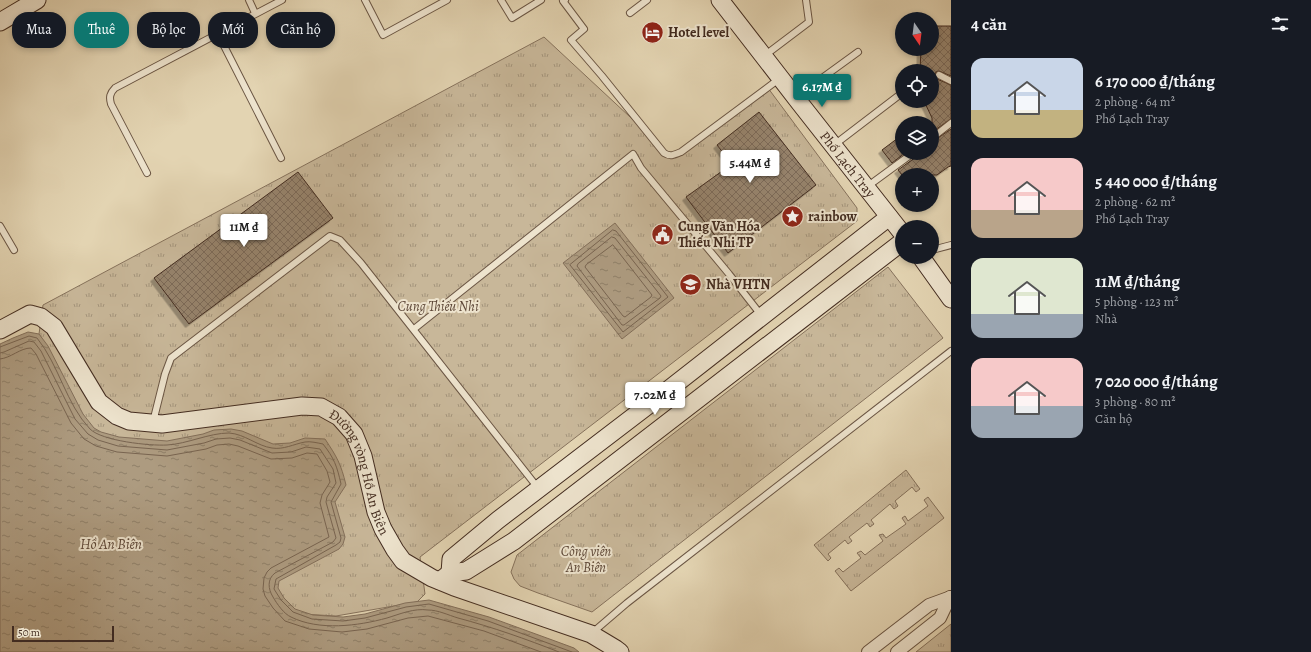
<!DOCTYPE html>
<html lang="vi">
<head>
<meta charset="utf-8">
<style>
	body { margin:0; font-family:Alegreya,serif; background:#242831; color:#f1f3f6; height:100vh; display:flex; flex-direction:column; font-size:15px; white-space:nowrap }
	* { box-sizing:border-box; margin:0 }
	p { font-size:13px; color:#9ea1a6 }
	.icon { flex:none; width:22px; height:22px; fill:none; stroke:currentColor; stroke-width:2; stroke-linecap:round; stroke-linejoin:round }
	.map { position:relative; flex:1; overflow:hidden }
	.sheet { display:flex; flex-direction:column; background:#171b24; width:360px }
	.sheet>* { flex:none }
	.guide { position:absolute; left:12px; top:12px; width:380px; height:36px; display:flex; gap:8px }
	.needle { width:26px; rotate:166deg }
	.tools { position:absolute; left:895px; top:12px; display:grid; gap:8px }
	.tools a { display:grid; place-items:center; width:44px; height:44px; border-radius:50%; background:#171b24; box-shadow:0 2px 6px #0003; font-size:20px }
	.scale { position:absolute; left:12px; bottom:10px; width:102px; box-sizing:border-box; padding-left:4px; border:2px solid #432c20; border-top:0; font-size:11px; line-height:14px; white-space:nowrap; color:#432c20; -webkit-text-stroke:3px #ede3cd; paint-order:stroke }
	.price { position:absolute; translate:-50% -34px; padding:0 9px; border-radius:4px; background:#fff; color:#222; font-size:13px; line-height:26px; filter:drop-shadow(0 1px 2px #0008) }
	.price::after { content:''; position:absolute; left:50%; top:24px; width:12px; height:9px; margin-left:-6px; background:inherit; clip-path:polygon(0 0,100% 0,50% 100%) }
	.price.on { background:#0f766e; color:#fff }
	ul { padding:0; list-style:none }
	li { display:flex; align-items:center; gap:12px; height:100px; padding:0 20px }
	li span { display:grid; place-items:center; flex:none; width:112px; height:80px; border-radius:12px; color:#555 }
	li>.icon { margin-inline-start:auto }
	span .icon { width:48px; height:48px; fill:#fffc; stroke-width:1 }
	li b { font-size:17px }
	h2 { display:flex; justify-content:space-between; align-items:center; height:48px; padding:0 20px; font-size:17px }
	.pill { padding:0 14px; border-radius:16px; background:#171b24; box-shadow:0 2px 6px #0003; font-size:14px; line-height:36px }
	.pill.on { background:#0f766e; color:#fff }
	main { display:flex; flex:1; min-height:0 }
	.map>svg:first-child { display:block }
	.park { fill:url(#park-tufts); stroke:#86725c }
	.water { fill:url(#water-ripples); stroke:#836f5a }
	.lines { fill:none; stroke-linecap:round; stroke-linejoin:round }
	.shore { stroke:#786450; stroke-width:1 }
	.building { fill:url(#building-cross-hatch); stroke:#432c20; filter:url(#shadow) }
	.lane-casing { stroke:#6b5644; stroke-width:8 }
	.street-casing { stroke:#6b5644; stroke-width:14 }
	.secondary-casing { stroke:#432c20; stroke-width:19 }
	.lane { stroke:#ede3cd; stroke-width:6 }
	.street { stroke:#ede3cd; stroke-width:12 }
	.secondary { stroke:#ede3cd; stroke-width:17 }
	.labels { text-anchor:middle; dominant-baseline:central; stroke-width:4; stroke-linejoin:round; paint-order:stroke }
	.poi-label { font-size:14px; font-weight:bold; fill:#432c20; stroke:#ede3cd; text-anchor:start }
	.street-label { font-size:14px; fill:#432c20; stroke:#ede3cd }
	.park-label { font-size:14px; font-style:italic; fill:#5e4838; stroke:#ede3cd }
	.water-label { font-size:15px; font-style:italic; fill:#5e4838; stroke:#ede3cd }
</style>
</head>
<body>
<main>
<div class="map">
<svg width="951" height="652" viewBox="0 0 951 652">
	<defs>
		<pattern id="park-tufts" width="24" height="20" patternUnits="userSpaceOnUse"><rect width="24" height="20" fill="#c8b799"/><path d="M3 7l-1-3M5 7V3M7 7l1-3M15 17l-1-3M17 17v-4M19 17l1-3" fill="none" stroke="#a4957c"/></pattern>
		<pattern id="water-ripples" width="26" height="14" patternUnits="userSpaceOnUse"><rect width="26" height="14" fill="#ad9b80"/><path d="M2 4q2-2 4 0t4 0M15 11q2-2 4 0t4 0" fill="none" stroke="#8e7f68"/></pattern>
		<pattern id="building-cross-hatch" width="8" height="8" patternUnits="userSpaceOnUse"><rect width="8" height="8" fill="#96836c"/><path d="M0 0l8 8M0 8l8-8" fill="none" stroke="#7c6b58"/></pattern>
		<filter id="shadow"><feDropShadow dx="-3.5" dy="3.5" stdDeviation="0" flood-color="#0004"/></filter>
	</defs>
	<rect width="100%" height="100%" fill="#e3d4b2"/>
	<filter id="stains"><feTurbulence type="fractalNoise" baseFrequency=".005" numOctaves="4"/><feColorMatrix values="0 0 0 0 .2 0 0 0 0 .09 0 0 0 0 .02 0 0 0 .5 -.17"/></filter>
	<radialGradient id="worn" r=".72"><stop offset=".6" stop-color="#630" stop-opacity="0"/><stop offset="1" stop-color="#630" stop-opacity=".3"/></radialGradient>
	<g class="park">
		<path d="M544 37 672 156 768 88 857 208V221L420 557 425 594 417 602 336 616 285 613 169 451 92 433 39 334 43 305Z"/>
		<path d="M888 267 943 338 592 612 538 593 520 586 514 579 511 572 517 555Z"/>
		<path d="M906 470 920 489 916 492 912 487 895 501 898 506 894 509 890 504 871 520 874 524 870 527 867 523 849 537 852 541 848 544 845 540 828 554 831 558 828 561 814 545Z"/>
		<path d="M928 497 944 518 851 591 835 571 839 568 843 572 861 558 857 553 861 551 865 555 883 541 879 535 883 534 886 538 906 524 902 518 905 516 908 521 928 506 924 500Z"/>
		<path d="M951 624V652H916Z"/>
	</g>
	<g class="water">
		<path d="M615 223 674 298 622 339 563 263Z"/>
		<path d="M28 332 39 334 48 346 83 414 94 428 101 432 119 437 167 441 203 434 214 430 231 429 242 431 273 444 290 443 305 438 325 439C337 457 341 464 346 485L335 502 345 537 343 544 339 549 279 581 278 588 284 598 295 609 313 615 343 617 365 614 405 603 429 600 489 617 555 641 574 648 579 652H0V344L13 338Z"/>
	</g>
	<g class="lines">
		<g class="shore">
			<path d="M613 230 616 231 668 297 623 332 570 265Z"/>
			<path d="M612 237 615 238 661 296 660 298 624 325H622L577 266 578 264Z"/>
			<path d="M613 245 652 295 651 297 625 317 623 316 585 267 586 265Z"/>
			<path d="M0 347 29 336 37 338C59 365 66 404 90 429 102 441 150 446 167 445 187 444 209 433 229 433 245 434 257 446 272 448 283 450 294 444 305 442 310 441 318 443 323 444 334 458 337 466 341 484L331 502 341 538 340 542 336 545 276 579 274 589 281 600 293 612 312 619 343 621 365 618 406 607 429 604 488 621 572 652"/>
			<path d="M0 353 4 352 29 341 34 342 41 351 75 419 88 434 98 440 118 446 167 450 204 443 216 439 230 438 240 440 272 453 291 452 306 447 320 449 333 469 336 483 327 497 326 502 336 538 333 542 275 573C267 579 268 589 273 597 277 604 284 614 291 617 319 631 358 626 387 618 400 614 414 608 428 610 438 610 448 615 458 618 492 627 526 639 559 652"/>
			<path d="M0 359C11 358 20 348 31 348L36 354 71 423 84 439 96 446 117 452 167 456 206 449 217 445 229 444 238 446 271 459 292 458 307 453 317 454 327 471 330 482 322 495 320 503 329 537 271 568 267 572 264 578 263 589 265 596 273 608 285 621 309 629 342 632 367 629 408 618 428 616 484 631 541 652"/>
		</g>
	</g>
	<g class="building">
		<path d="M932 26H951V76L939 71 936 72 935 75 937 79 951 85V119L932 132V118L924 101H932V71H920L921 49H932Z"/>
		<path d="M759 112 816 185 728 253 686 197 732 164 717 145Z"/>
		<path d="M951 129V166L948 167 937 175H902L898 170 916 157 917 153H932V142Z"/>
		<path d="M902 135V153H905L892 163 882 150Z"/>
		<path d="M298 172 333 218 189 324 154 278Z"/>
	</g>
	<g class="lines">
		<defs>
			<g id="lane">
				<path d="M249 0 255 13"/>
				<path d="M365 0 383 35 447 0"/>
				<path d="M501 0 512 18 541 0"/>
				<path d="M565 0 563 1 584 29 571 40 602 76 664 153C670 157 674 155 681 152L779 79"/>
				<path d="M630 13 647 0"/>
				<path d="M218 34 281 158"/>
				<path d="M764 56 809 22 806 0"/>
				<path d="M939 75 951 81"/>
				<path d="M796 97 858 52"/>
				<path d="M932 138 951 123"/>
				<path d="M834 145 902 93"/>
				<path d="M147 173 111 104C109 97 110 93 115 88L282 0"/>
				<path d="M868 186 913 153"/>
				<path d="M0 226 14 250"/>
				<path d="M932 250 951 245"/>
				<path d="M414 329 633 154 641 168 729 274 761 315"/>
				<path d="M153 422 165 374 171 358 330 236 340 240 361 263 538 488"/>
				<path d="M592 633 627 603 951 351"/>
			</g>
			<g id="street">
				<path d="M868 652 929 605 951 597"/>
				<path d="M897 652 940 618 950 597"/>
			</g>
			<g id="secondary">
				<path id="s1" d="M720 0C780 78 841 156 902 233"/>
				<path d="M0 22 37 0"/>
				<path d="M921 257 951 299"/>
				<path id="s2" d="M0 330 30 314 41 317 54 327 99 402 117 416 129 421 162 424 302 406 321 407 339 417 354 434 363 456 376 512 383 529 395 550 403 561 432 578 454 587 591 634 616 649 620 652"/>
				<path d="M450 573 451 559 498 520 659 397 889 217"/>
				<path d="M440 581 450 573 466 571 514 541 902 242"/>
			</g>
		</defs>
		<use href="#lane" class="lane-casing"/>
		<use href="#street" class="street-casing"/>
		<use href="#secondary" class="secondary-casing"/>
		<use href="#lane" class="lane"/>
		<use href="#street" class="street"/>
		<use href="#secondary" class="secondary"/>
	</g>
	<defs>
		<symbol id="hotel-disc" viewBox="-11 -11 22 22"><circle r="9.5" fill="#8f2418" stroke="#ede3cd"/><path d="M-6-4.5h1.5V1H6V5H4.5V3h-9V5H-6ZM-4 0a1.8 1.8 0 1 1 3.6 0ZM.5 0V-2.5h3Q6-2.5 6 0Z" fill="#fff"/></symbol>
		<symbol id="sight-disc" viewBox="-11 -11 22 22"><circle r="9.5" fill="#8f2418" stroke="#ede3cd"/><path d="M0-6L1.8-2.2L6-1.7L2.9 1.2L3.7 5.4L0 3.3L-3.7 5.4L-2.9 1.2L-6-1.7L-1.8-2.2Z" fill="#fff"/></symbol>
		<symbol id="civic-disc" viewBox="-11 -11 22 22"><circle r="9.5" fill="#8f2418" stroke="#ede3cd"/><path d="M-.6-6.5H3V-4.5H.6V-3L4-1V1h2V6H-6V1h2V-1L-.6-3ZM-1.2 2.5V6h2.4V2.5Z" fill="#fff"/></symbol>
		<symbol id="school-disc" viewBox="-11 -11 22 22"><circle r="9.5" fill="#8f2418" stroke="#ede3cd"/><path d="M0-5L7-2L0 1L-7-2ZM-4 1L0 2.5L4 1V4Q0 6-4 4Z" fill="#fff"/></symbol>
	</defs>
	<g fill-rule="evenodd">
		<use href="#hotel-disc" x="640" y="20" width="25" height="25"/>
		<use href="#sight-disc" x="780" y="204" width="25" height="25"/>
		<use href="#civic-disc" x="650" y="222" width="25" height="25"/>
		<use href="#school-disc" x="678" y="272" width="25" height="25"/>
	</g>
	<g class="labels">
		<g class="poi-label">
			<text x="668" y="32">Hotel level</text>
			<text x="808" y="216">rainbow</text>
			<text x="678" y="226">Cung Văn Hóa<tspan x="678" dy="16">Thiếu Nhi TP</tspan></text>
			<text x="706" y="284">Nhà VHTN</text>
		</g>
		<g class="street-label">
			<text stroke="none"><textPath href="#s1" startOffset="208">Phố Lạch Tray</textPath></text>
			<text stroke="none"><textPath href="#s2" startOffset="458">Đường vòng Hồ An Biên</textPath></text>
		</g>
		<g class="park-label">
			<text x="438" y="306">Cung Thiếu Nhi</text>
			<text x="586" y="551">Công viên<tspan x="586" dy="16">An Biên</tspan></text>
		</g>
		<g class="water-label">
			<text x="111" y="544">Hồ An Biên</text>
		</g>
	</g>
	<rect width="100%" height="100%" filter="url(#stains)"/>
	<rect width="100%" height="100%" fill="url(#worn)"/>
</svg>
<div class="tools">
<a><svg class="needle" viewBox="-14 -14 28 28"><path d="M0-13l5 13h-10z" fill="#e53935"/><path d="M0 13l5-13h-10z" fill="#9ea1a6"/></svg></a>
<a><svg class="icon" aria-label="locate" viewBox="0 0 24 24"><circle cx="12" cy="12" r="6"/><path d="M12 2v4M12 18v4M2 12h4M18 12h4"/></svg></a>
<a><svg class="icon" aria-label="layers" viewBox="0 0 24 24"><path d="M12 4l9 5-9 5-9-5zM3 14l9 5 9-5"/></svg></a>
<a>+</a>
<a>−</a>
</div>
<div class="scale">50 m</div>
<b class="price on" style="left:822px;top:108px">6.17M ₫</b>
<b class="price" style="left:750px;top:184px">5.44M ₫</b>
<b class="price" style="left:244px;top:248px">11M ₫</b>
<b class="price" style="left:655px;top:416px">7.02M ₫</b>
<div class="guide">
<a class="pill">Mua</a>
<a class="pill on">Thuê</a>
<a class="pill">Bộ lọc</a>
<a class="pill">Mới</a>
<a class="pill">Căn hộ</a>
</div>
</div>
<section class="sheet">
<h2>4 căn<svg class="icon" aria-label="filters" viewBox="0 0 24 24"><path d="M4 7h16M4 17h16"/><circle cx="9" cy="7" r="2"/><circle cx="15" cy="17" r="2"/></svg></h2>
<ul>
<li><span style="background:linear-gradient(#c9d6e8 65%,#c2b280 0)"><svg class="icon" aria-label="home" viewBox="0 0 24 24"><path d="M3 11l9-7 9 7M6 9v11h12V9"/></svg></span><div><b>6 170 000 ₫/tháng</b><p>2 phòng · 64 m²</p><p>Phố Lạch Tray</p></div></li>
<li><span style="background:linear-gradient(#f6c9c9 65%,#b9a48a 0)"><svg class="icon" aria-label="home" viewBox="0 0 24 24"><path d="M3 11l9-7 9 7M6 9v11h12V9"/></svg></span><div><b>5 440 000 ₫/tháng</b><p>2 phòng · 62 m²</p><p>Phố Lạch Tray</p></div></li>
<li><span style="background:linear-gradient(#dfe7d0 70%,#9aa5b1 0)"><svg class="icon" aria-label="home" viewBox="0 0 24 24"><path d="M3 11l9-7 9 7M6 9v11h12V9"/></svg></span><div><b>11M ₫/tháng</b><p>5 phòng · 123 m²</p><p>Nhà</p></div></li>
<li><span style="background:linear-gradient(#f6c9c9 60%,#9aa5b1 0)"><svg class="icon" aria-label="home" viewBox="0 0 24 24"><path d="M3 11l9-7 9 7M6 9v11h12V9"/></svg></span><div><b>7 020 000 ₫/tháng</b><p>3 phòng · 80 m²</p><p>Căn hộ</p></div></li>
</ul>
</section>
</main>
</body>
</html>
